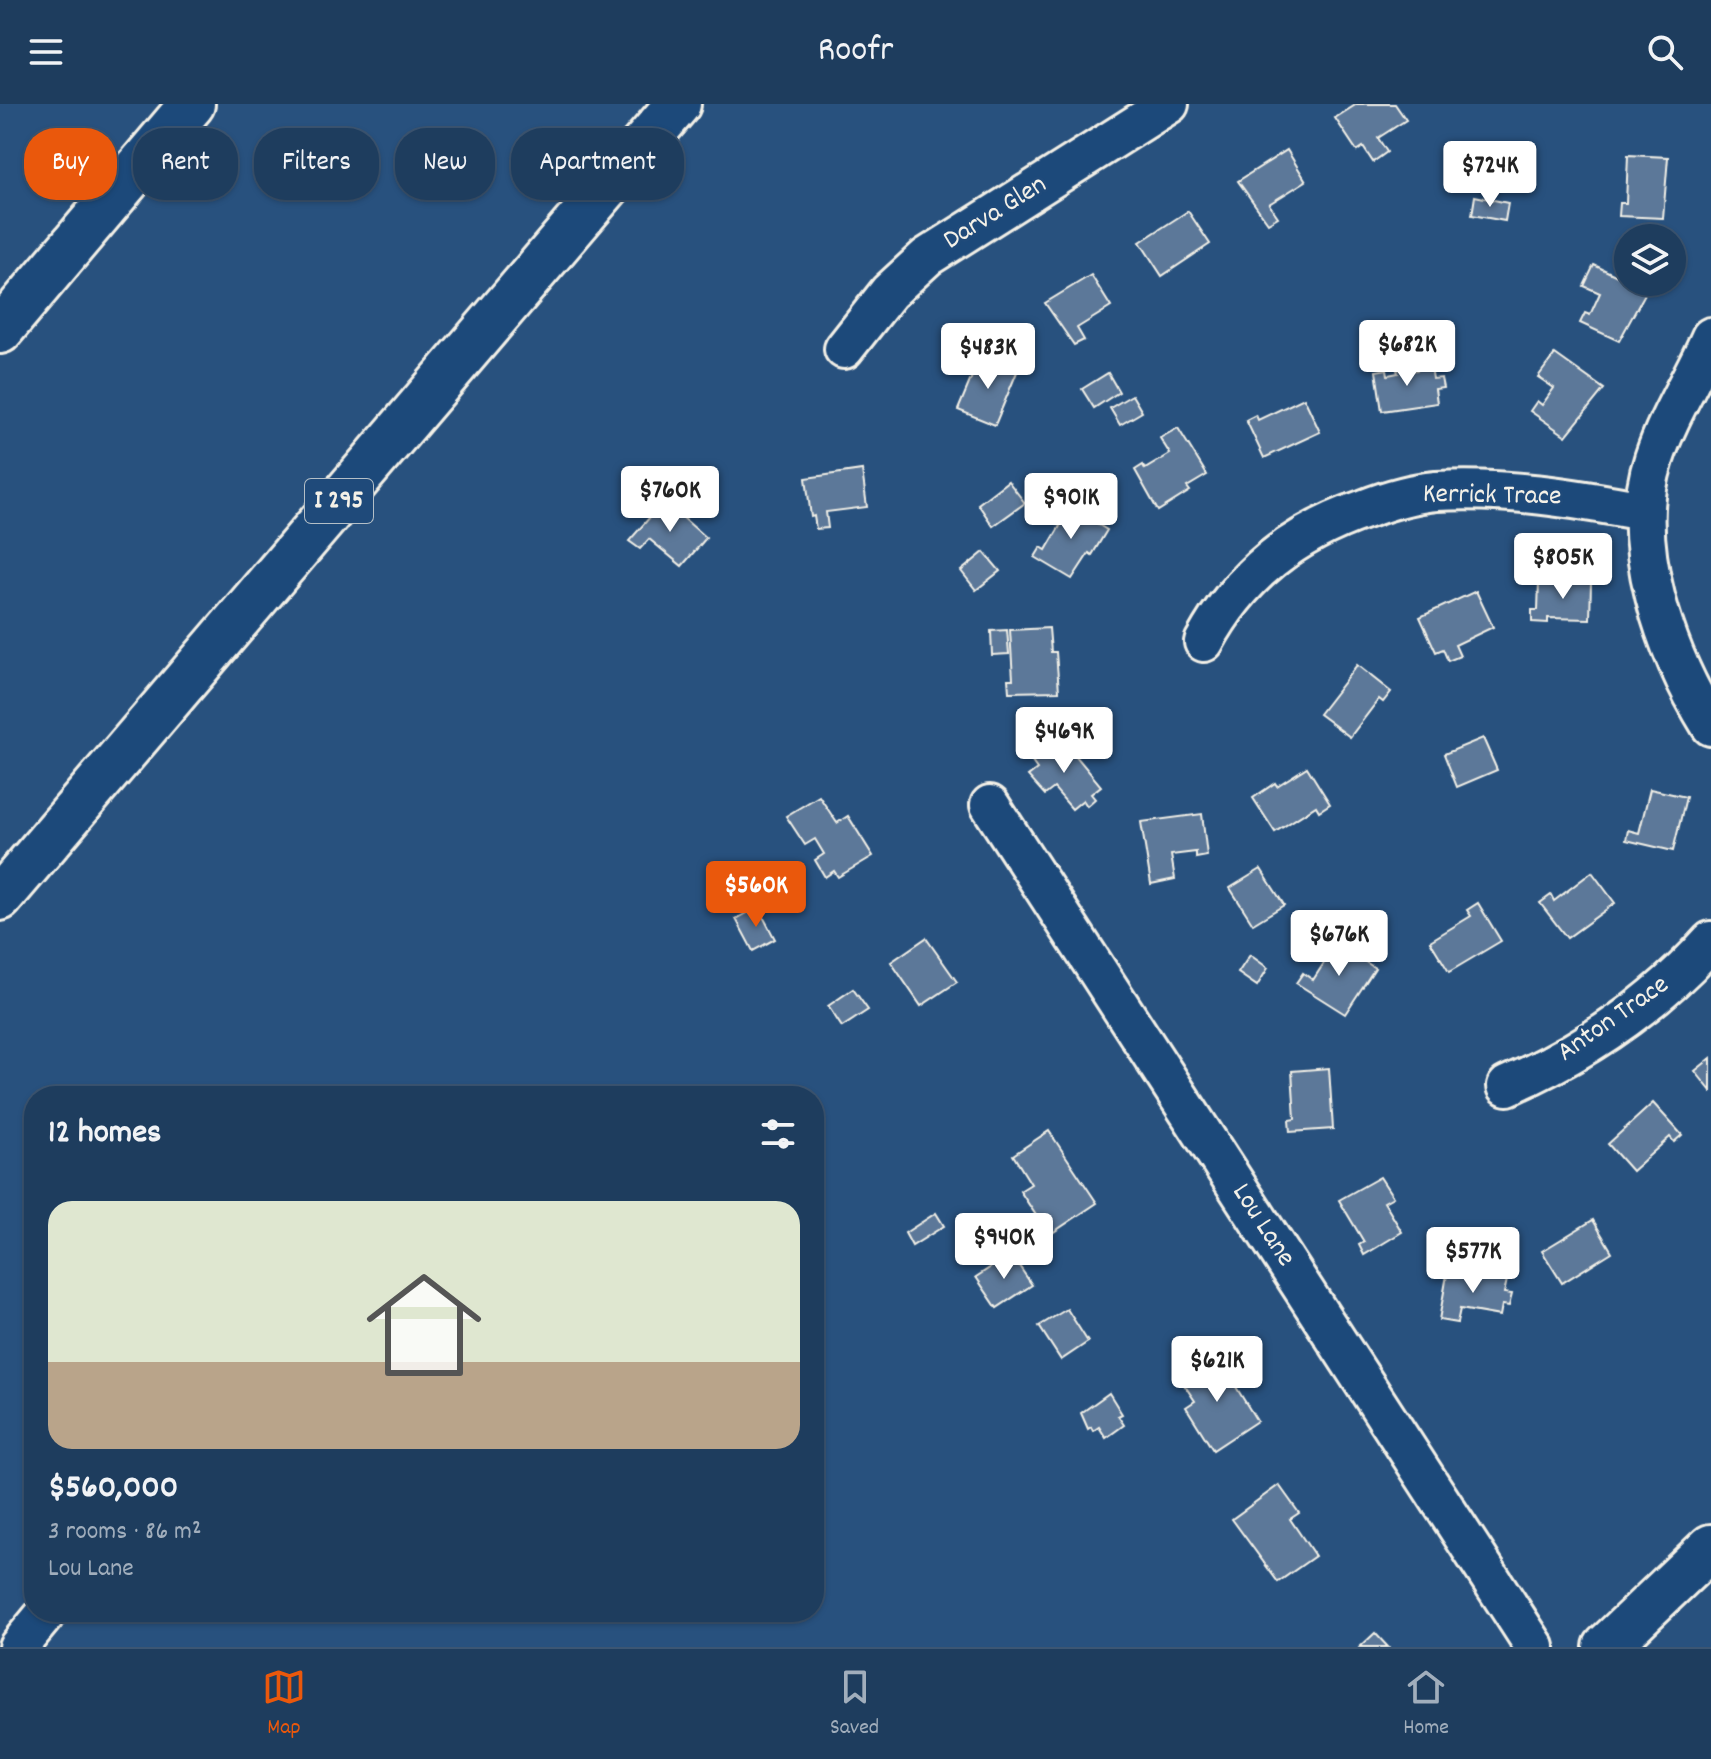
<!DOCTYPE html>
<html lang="en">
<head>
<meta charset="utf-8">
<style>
	body { margin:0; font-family:Dekko,sans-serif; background:#264464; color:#f1f3f6; height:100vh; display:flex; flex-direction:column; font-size:30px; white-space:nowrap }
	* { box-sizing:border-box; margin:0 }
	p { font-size:26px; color:#a1aebc }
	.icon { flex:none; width:44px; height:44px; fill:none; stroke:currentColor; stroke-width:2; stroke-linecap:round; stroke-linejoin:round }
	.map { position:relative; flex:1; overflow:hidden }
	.drawer { position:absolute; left:24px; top:982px; width:800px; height:536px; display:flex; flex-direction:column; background:#1e3d5e; border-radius:32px; box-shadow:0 2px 6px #0004,0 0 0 2px #3c5673 }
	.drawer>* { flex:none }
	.hud { position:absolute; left:24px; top:24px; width:800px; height:72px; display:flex; gap:16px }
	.buttons { position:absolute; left:1614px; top:120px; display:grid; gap:16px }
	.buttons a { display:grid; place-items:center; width:72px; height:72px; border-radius:50%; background:#1e3d5e; box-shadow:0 2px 6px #0004,0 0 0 2px #3c5673; font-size:40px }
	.price { position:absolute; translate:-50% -68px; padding:0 18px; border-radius:8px; background:#fff; color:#222; font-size:26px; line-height:52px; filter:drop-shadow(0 2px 4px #0008) }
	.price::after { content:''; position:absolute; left:50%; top:48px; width:24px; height:18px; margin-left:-12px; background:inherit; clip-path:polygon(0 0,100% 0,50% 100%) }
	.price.selected { background:#ea580c; color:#fff }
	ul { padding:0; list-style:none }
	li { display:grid; align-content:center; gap:16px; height:424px; padding:0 24px }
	li span { display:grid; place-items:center; height:248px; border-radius:24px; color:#555 }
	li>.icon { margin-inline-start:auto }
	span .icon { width:144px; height:144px; fill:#fffc; stroke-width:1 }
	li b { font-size:34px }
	h2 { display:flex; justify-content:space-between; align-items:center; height:96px; padding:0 24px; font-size:34px }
	.chip { padding:0 28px; border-radius:32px; background:#1e3d5e; box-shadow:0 2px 6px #0004,0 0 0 2px #3c5673; font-size:28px; line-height:72px }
	.chip.selected { background:#ea580c; color:#fff }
	header { display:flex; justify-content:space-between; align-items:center; height:104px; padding:0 24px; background:#1e3d5e; font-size:36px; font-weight:600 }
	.tabs { display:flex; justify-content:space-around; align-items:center; height:112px; border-top:2px solid #3c5673; background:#1e3d5e; font-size:22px; color:#a1aebc }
	.tabs a { display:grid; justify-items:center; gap:4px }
	.tabs .selected { color:#ea580c }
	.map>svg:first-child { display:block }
	.building { fill:#5b7899; stroke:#f4f1e8; stroke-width:2 }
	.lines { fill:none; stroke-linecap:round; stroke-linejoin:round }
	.minor-casing { stroke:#f4f1e8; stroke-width:44 }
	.major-casing { stroke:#f4f1e8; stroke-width:50 }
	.highway-casing { stroke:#f4f1e8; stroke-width:50 }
	.minor { stroke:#1f4a7a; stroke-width:38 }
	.major { stroke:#1f4a7a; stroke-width:44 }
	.highway { stroke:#1f4a7a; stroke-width:44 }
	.labels { text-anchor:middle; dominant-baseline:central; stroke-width:6; stroke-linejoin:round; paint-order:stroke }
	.shield { fill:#1f4a7a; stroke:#b4bfc7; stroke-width:2 }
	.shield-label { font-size:26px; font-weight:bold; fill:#f4f1e8 }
	.street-label { font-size:28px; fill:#f4f1e8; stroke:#1f4a7a }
</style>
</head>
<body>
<header><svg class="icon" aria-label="menu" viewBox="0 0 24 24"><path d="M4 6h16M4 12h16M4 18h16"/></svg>Roofr<svg class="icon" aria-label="search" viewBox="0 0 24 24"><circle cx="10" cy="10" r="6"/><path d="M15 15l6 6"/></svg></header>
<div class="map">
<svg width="1711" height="1543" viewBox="0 0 1711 1543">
	<rect width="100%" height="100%" fill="#28517e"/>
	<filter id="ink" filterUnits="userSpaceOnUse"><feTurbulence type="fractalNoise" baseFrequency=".0125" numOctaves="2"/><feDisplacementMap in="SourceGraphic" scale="16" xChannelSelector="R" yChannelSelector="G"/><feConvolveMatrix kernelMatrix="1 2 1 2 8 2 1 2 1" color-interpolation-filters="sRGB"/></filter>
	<g filter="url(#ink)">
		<g class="building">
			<path d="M1357 0H1395L1406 16 1378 34 1387 48 1373 58 1363 43 1357 47 1335 14Z"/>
			<path d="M1287 46 1306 77 1269 100 1278 113 1268 119 1238 77Z"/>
			<path d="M1628 51 1668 53 1663 114 1619 112 1620 99H1626Z"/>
			<path d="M1475 92 1508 99 1505 117 1472 111Z"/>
			<path d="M1188 107 1210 140 1162 172 1140 138Z"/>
			<path d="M1594 161 1647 186 1619 237 1580 219 1585 209 1590 211 1600 189 1584 182Z"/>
			<path d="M1091 171 1111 203 1077 224 1084 236 1074 241 1045 199Z"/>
			<path d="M1555 250 1604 285 1566 332 1530 307 1537 297 1542 301 1554 284 1538 273Z"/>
			<path d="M980 253 1017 268 995 321 958 306Z"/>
			<path d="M1411 263V267L1431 263 1433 275 1441 274 1443 284 1435 285 1437 299 1382 307 1376 267 1387 265 1388 271 1398 269 1397 266Z"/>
			<path d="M1108 269 1119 288 1094 304 1082 285Z"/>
			<path d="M1132 291 1142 308 1120 321 1110 304Z"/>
			<path d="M1304 294 1320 328 1264 354 1246 316 1256 311 1258 316Z"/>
			<path d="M1178 324 1207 371 1187 383 1190 387 1158 407 1135 366 1143 361 1145 365 1170 350 1160 334Z"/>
			<path d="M862 366 867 403 826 408 828 424 816 425 814 412 811 413 806 374Z"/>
			<path d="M1008 377 1025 399 993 422 978 400Z"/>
			<path d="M664 397 706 434 682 462 649 435 640 445 629 437Z"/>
			<path d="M1060 397 1107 426 1092 451 1089 449 1072 475 1035 453 1041 443 1046 446 1060 422 1049 415Z"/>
			<path d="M984 448 1000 467 976 486 961 467Z"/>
			<path d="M1539 477 1591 479 1590 515 1548 514V519L1532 518V506H1538Z"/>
			<path d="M1476 487 1493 523 1455 541 1460 552 1448 557 1443 545 1436 548 1420 513Z"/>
			<path d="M1049 524 1051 548H1056L1059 587 1009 588 1008 575H1013L1010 526Z"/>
			<path d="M1007 526 1009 550 992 551 991 527Z"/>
			<path d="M1357 561 1391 588 1383 598 1379 595 1350 633 1319 610Z"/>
			<path d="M1061 634 1101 682 1091 690 1095 695 1087 702 1083 696 1072 705 1054 684 1045 691 1028 672 1037 665 1032 658Z"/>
			<path d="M1483 634 1497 666 1457 683 1444 650Z"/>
			<path d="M1307 663 1330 700 1319 707 1316 702 1275 728 1253 694 1275 679 1277 682Z"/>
			<path d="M1650 685 1686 693 1673 747 1626 736 1628 726 1639 729Z"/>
			<path d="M819 692 837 719 848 712 873 752 838 773 834 767 825 773 815 756 824 750 815 735 805 741 786 712Z"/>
			<path d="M1202 710 1207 752 1196 754V748L1171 751 1175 775 1151 780 1141 718Z"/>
			<path d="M1261 765 1284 801 1253 820 1230 784Z"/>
			<path d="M1592 768 1615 799 1567 834 1540 799 1551 791 1554 797Z"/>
			<path d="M1478 799 1501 837 1449 868 1430 837 1471 812 1467 806Z"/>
			<path d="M758 803 775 835 753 847 736 815Z"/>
			<path d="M1326 833 1375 864 1345 910 1296 879 1303 869 1313 876 1333 845 1323 839Z"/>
			<path d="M926 834 957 878 921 902 891 858Z"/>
			<path d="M1250 851 1268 864 1257 882 1238 869Z"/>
			<path d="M853 885 868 906 842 923 828 902Z"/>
			<path d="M1711 954V987L1695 967Z"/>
			<path d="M1329 964 1333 1025 1290 1028 1289 1016 1295 1015 1292 967Z"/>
			<path d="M1653 999 1682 1031 1674 1038 1670 1033 1632 1067 1608 1040Z"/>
			<path d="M1049 1027 1097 1099 1049 1131 1020 1087 1031 1080 1013 1051Z"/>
			<path d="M1380 1073 1393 1093 1384 1098 1402 1128 1364 1151 1359 1141 1364 1138 1339 1096Z"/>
			<path d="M936 1109 944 1122 912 1142 905 1129Z"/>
			<path d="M1593 1116 1612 1148 1562 1179 1542 1147Z"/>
			<path d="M1011 1150 1032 1181 997 1204 976 1173Z"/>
			<path d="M1448 1165 1507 1176 1504 1189 1512 1190 1509 1202 1502 1201 1500 1212 1460 1205 1457 1219 1439 1216Z"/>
			<path d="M1067 1205 1088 1238 1061 1256 1039 1222Z"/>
			<path d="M1218 1253 1231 1275 1234 1273 1240 1281 1236 1283 1257 1317 1213 1346 1186 1303 1195 1297 1181 1276Z"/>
			<path d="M1109 1289 1122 1310 1118 1312 1124 1321 1106 1334 1099 1323 1093 1327 1091 1323 1088 1325 1081 1309Z"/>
			<path d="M1279 1381 1299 1409 1290 1415 1315 1452 1278 1478 1232 1415Z"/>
			<path d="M1375 1529 1388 1543H1360Z"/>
		</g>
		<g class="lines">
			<defs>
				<g id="minor">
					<path d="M1711 233C1693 274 1668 312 1654 355 1626 438 1666 550 1711 622"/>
					<path d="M844 245 889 188 927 153 1169 0"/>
					<path d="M1204 538C1241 470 1293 430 1365 405 1388 396 1412 389 1436 387 1506 383 1574 394 1643 407"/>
					<path d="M990 701 1535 1543"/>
					<path d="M1507 982C1584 948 1655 900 1711 837"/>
					<path d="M18 1543 47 1508"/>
				</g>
				<path id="major" d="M1606 1543 1711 1443"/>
				<g id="highway">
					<path d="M0 227 192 0"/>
					<path d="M0 794 678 0"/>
				</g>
			</defs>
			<use href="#minor" class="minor-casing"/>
			<use href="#major" class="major-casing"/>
			<use href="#highway" class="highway-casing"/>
			<use href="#minor" class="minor"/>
			<use href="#major" class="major"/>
			<use href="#highway" class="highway"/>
		</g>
	</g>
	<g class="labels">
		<rect class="shield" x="305" y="375" width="68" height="44" rx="6"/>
		<g class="shield-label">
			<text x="339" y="397">I 295</text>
		</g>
		<g class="street-label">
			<text transform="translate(996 110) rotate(-32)">Darva Glen</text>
			<text transform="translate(1492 393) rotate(1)">Kerrick Trace</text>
			<text transform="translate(1614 916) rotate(-35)">Anton Trace</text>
			<text transform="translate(1262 1122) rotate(57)">Lou Lane</text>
		</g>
	</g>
</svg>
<div class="buttons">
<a><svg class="icon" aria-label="layers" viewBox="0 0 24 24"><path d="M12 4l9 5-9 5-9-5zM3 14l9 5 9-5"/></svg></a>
</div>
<b class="price" style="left:1490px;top:105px">$724K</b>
<b class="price" style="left:1407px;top:284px">$682K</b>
<b class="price" style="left:988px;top:287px">$483K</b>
<b class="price" style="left:670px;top:430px">$760K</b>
<b class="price" style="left:1071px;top:437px">$901K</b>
<b class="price" style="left:1563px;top:497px">$805K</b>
<b class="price" style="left:1064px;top:671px">$469K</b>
<b class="price selected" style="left:756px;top:825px">$560K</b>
<b class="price" style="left:1339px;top:874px">$676K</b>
<b class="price" style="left:1004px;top:1177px">$940K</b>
<b class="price" style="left:1473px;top:1191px">$577K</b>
<b class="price" style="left:1217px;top:1300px">$621K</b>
<div class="hud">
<a class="chip selected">Buy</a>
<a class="chip">Rent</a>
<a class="chip">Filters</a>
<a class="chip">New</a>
<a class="chip">Apartment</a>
</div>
<section class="drawer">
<h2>12 homes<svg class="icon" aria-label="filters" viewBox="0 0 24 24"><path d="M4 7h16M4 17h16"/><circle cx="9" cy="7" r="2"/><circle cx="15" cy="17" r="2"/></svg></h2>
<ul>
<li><span style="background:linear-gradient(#dfe7d0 65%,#b9a48a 0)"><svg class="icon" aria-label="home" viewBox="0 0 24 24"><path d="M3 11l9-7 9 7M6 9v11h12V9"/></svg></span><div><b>$560,000</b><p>3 rooms · 86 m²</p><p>Lou Lane</p></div></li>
</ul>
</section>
</div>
<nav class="tabs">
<a class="selected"><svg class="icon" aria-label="map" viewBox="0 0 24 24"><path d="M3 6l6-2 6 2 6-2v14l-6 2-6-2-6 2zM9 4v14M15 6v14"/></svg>Map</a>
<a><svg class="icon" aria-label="saved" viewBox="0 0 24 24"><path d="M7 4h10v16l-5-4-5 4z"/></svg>Saved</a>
<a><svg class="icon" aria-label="home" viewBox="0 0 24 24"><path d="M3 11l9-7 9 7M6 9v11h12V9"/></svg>Home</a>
</nav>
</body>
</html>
